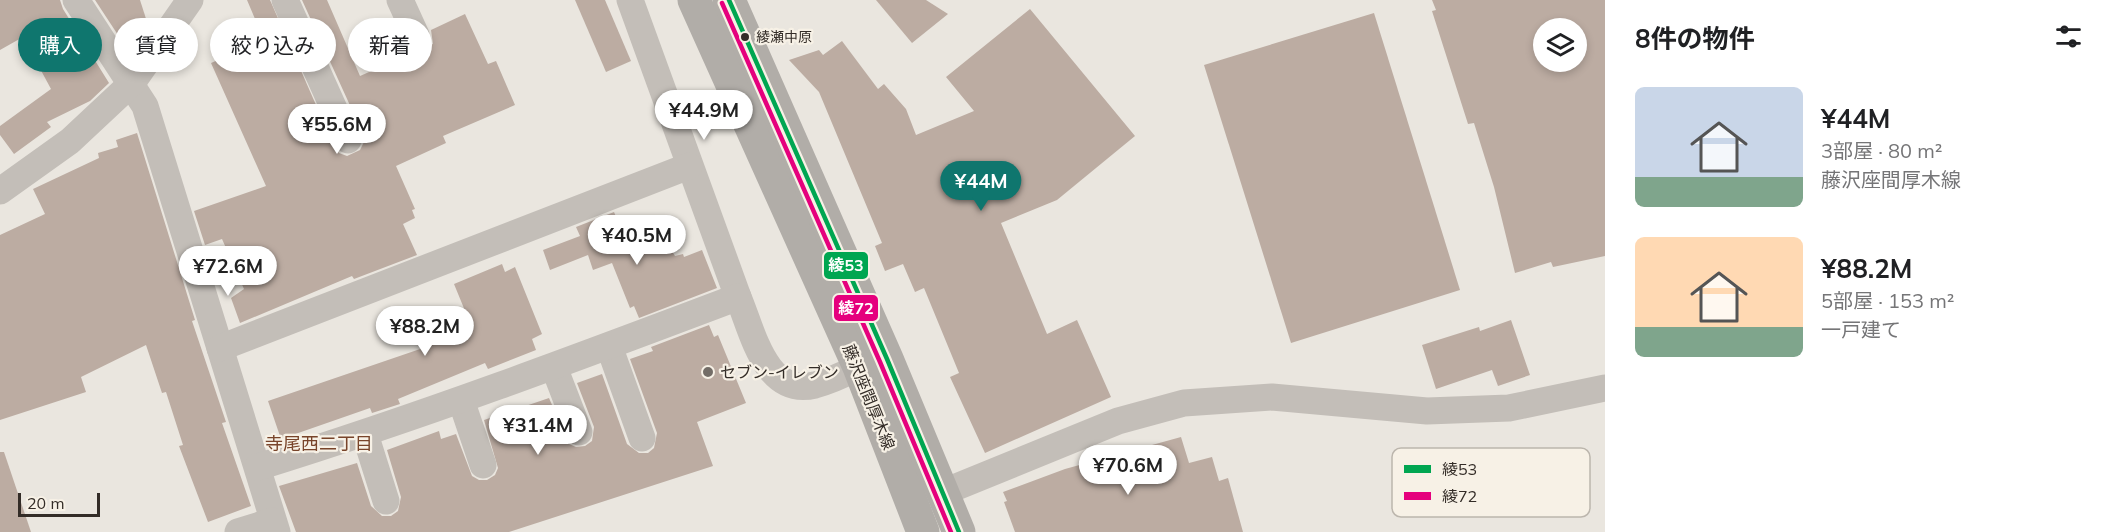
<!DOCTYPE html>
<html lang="ja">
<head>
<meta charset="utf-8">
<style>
	body { margin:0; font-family:Mulish,"Noto Sans JP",sans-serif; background:#f6f6f6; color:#202124; height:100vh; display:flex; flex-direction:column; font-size:22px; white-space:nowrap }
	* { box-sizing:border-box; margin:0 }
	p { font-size:20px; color:#757577 }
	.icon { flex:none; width:33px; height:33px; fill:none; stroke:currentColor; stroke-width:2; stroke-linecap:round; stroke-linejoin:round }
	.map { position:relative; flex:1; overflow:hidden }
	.details { display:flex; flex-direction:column; background:#fff; width:510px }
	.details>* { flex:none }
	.guide { position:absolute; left:18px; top:18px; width:570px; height:54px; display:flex; gap:12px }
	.fabs { position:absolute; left:1533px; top:18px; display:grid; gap:12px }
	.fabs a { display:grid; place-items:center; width:54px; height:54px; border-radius:50%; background:#fff; box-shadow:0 3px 9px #0003; font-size:30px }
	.scale { position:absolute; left:18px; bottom:15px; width:82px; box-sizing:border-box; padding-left:6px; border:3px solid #332c27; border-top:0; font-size:16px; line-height:21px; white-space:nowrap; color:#332c27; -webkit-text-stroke:4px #f7f1e6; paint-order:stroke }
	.price { position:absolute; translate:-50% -51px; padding:0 14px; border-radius:21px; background:#fff; color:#222; font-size:20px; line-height:39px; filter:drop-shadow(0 2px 3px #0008) }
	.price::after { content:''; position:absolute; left:50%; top:36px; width:18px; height:14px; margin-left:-9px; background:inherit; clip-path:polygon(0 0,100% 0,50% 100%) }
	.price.current { background:#0f766e; color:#fff }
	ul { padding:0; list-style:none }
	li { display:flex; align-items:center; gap:18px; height:150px; padding:0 30px }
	li span { display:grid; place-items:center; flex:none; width:168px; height:120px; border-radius:9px; color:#555 }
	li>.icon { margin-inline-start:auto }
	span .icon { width:72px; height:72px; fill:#fffc; stroke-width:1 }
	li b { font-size:26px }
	h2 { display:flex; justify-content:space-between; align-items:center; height:72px; padding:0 30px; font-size:26px }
	.chip { padding:0 21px; border-radius:27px; background:#fff; box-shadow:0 3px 9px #0003; font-size:21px; line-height:54px }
	.chip.current { background:#0f766e; color:#fff }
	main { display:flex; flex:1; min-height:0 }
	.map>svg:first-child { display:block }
	.building { fill:#bcaca2; fill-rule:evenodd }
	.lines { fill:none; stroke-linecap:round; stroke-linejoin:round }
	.minor { stroke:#c3beb8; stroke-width:27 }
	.major { stroke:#b1ada8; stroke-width:33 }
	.bus-1-casing { stroke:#f7f1e6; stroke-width:9 }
	.bus-2-casing { stroke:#f7f1e6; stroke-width:9 }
	.bus-1 { stroke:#00a651; stroke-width:4.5 }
	.bus-2 { stroke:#e5007d; stroke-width:4.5 }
	.bus-dot { fill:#332c27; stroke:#f7f1e6; stroke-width:2 }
	.poi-dot { fill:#736d67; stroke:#f7f1e6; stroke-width:2 }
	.labels { text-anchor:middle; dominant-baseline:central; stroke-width:4.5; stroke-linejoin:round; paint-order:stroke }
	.bus-label { font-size:14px; fill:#332c27; stroke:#f7f1e6; text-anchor:start }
	.poi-label { font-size:16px; fill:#332c27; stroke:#f7f1e6; text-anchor:start }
	.street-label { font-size:16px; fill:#332c27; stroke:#f7f1e6 }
	.neighbourhood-label { font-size:18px; fill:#78442a; stroke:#f7f1e6 }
	.key { fill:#f7f1e6; stroke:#bcb6ad; stroke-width:1.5 }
	.key-label { font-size:16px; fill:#332c27 }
	.line-badge { stroke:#f7f1e6; stroke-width:2 }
	.badge-label { font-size:16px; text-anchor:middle; font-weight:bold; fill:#fff }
</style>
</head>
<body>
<main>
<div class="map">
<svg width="1605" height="532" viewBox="0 0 1605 532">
	<rect width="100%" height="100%" fill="#eae6df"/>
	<g class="building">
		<path d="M0 0H60L63 9 109 83 90 101 47 122 51 127 14 154 0 135V126L51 89 23 37 0 50Z"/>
		<path d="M95 0H140L148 25 118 35Z"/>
		<path d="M247 0H270L334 146 339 153 347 156 360 150 364 142 363 134 302 0H327L360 76 433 44 431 30 465 14 488 64 496 61 515 105 443 136 446 143 396 166 415 209 412 210 415 218 403 224 417 255 354 279 352 276 240 323 231 298 244 289 222 239 205 245 194 211 266 186 211 63 264 40Z"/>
		<path d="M575 0H605L631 61 606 72Z"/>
		<path d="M876 0H926L948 14 912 43Z"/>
		<path d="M1432 0H1605V256L1553 267 1551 262 1515 273 1494 187 1474 123 1468 124 1432 11 1436 10ZM1544 28H1576V62H1544Z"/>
		<path d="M1030 9 1135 136 1057 200 1001 223 1047 334 1077 320 1111 397 985 453 950 377 959 373 924 288 915 292 903 264 885 271 875 246 882 243 819 92 789 60 819 50 823 55 842 41 878 89 884 84 906 109 916 135 974 111 946 77Z"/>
		<path d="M1374 13 1460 290 1291 343 1204 65Z"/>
		<path d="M137 133 195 320 192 321 226 422 222 423 251 506 208 522 179 446 183 445 166 392 162 393 146 345 81 377 86 392 0 420V235L45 214 33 189 99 158 98 153 118 147 116 140Z"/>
		<path d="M614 212 631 252 664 238 675 256 683 254 684 257 702 250 717 288 639 318 634 306 630 308 612 263 593 270 588 255 550 270 543 250 580 236 576 227Z"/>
		<path d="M502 264 505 272 515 267 542 334 532 339 536 350 488 369 485 363 398 399 400 404 372 413 370 408 281 439 268 401 426 347 425 344 443 337 442 335 470 323 454 284Z"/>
		<path d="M1511 320 1530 375 1498 386 1492 370 1436 389 1422 345 1479 327 1480 331Z"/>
		<path d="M709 325 714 337 718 335 746 403 697 422 713 466 509 532H296L279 486 357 463 371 506 382 516H391L398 511 401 497 387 450 439 431 441 439 456 434 472 476 479 480H487L495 475 498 468 484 420 549 398 569 444 576 447 585 446 592 441 594 427 577 383 602 374 627 444 639 453H648L654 448 657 433 630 359 653 351 651 347Z"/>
		<path d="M1181 437 1189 463 1212 457 1219 481 1228 478 1243 532H1015L1004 502 1007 501 1003 492 1065 469Z"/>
		<path d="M0 452H4L31 532H0Z"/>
	</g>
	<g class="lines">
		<g class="minor">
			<path d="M76 0 145 106 277 532"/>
			<path d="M285 0 348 140"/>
			<path d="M400 0 416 35"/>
			<path d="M630 0 738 297"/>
			<path d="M0 191 70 141 132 83 190 0"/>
			<path d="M609 346 642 438"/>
			<path d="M220 348 689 166"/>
			<path d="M554 367 579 432"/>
			<path d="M461 400 483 465"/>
			<path d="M365 434 386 501"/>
			<path d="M258 467C420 417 579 357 738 297 753 332 765 397 815 385 830 381 845 374 859 367"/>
			<path d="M944 492 1118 421 1184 403 1272 397 1427 411 1509 408 1605 388"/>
			<path d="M238 532 273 521"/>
		</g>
		<g class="major">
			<path d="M694 0 859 367 923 532"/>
			<path d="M729 0 887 359 959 532"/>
		</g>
		<defs>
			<path id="bus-1" d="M729 0 887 359 959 532"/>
			<path id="bus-2" d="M722 3 880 362 951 532"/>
		</defs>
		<use href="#bus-1" class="bus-1-casing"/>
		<use href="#bus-2" class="bus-2-casing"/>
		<use href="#bus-1" class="bus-1"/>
		<use href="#bus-2" class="bus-2"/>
	</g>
	<circle class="bus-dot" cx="745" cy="37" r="5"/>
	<circle class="poi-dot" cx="708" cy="372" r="6"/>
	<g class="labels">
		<g class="bus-label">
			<text x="756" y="37">綾瀬中原</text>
		</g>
		<g class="poi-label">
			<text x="720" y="372">セブン-イレブン</text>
		</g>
		<g class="street-label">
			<text transform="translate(869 397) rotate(68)">藤沢座間厚木線</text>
		</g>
		<g class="neighbourhood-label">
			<text x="319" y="443">寺尾西二丁目</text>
		</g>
	</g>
	<rect x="1392" y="448" width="198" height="69" rx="9" class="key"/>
	<rect x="1404" y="465" width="27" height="8" fill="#00a651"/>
	<rect x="1404" y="492" width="27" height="8" fill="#e5007d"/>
	<g class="key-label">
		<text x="1442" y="475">綾53</text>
		<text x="1442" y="502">綾72</text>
	</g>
	<g class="line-badge">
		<rect x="823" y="251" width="46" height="29" rx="6" fill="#00a651"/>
		<rect x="833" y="294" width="46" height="28" rx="6" fill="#e5007d"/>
	</g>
	<g class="badge-label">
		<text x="846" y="271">綾53</text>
		<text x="856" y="314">綾72</text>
	</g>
</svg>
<div class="fabs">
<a><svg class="icon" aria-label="layers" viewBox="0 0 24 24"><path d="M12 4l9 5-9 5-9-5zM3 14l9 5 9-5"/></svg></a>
</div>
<div class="scale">20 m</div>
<b class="price" style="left:704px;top:141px">¥44.9M</b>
<b class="price" style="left:337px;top:155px">¥55.6M</b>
<b class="price current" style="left:981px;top:212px">¥44M</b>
<b class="price" style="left:637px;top:266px">¥40.5M</b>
<b class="price" style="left:228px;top:297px">¥72.6M</b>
<b class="price" style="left:425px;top:357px">¥88.2M</b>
<b class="price" style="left:538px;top:456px">¥31.4M</b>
<b class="price" style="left:1128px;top:496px">¥70.6M</b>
<div class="guide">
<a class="chip current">購入</a>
<a class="chip">賃貸</a>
<a class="chip">絞り込み</a>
<a class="chip">新着</a>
</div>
</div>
<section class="details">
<h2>8件の物件<svg class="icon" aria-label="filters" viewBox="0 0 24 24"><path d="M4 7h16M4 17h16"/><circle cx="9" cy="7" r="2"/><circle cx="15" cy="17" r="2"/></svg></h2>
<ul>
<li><span style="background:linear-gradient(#c9d6e8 75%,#7fa58c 0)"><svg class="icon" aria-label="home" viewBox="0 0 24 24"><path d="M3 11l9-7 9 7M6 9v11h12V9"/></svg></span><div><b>¥44M</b><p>3部屋 · 80 m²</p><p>藤沢座間厚木線</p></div></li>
<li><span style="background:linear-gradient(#ffd9b3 75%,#7fa58c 0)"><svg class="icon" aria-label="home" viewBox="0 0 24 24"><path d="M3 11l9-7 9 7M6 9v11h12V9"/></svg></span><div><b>¥88.2M</b><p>5部屋 · 153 m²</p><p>一戸建て</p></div></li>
</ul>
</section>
</main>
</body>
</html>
